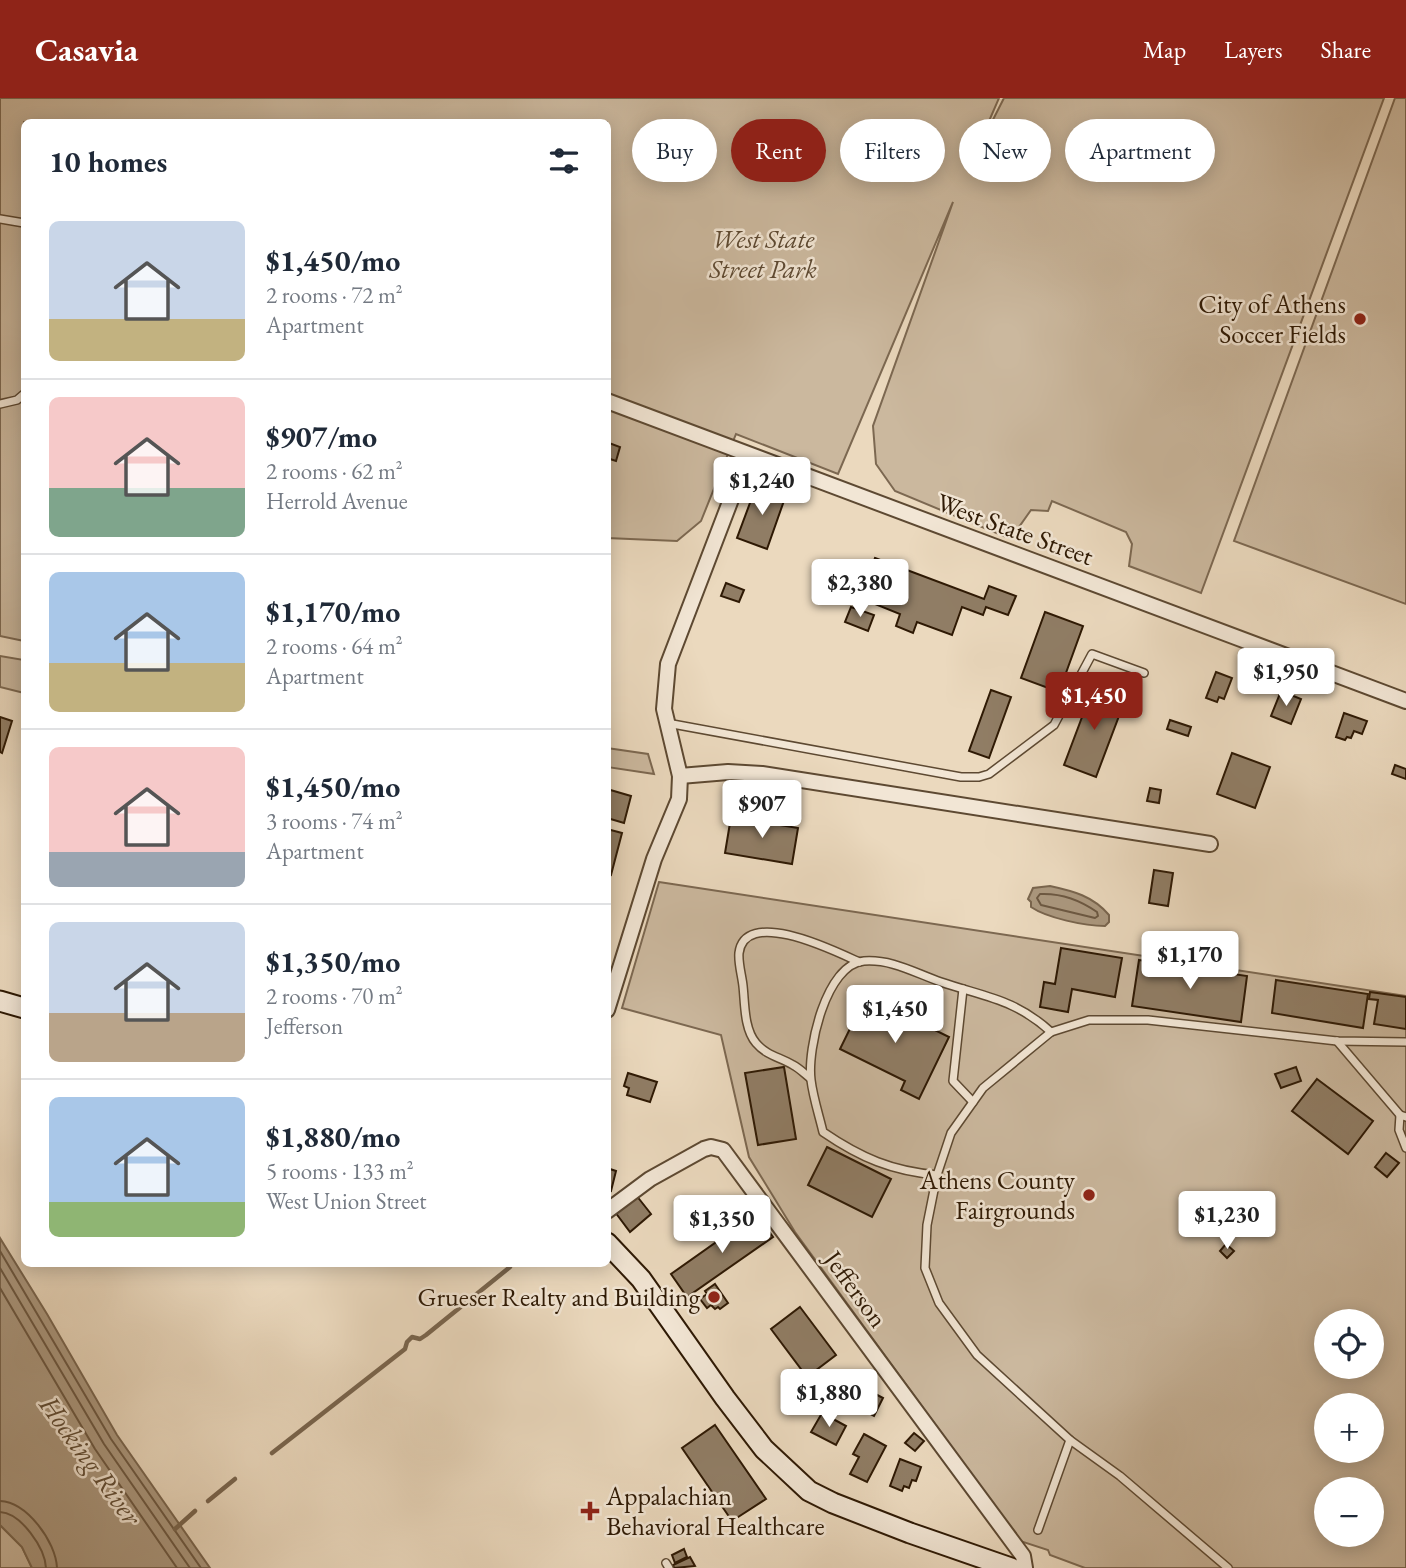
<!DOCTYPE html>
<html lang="en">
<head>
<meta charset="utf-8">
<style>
	body { margin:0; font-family:"EB Garamond",serif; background:#f2f2f3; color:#1f2937; height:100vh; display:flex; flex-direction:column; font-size:26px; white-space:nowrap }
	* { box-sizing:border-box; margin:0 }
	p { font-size:23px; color:#747a83 }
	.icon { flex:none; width:38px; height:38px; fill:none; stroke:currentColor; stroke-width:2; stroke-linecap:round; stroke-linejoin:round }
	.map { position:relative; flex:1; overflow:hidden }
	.sheet { position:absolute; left:21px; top:21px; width:590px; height:1148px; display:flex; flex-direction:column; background:#fff; border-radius:10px; box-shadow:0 4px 18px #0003 }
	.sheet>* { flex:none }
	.top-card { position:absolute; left:632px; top:21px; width:665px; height:63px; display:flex; gap:14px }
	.fabs { position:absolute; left:1314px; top:1211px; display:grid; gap:14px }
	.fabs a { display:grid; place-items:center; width:70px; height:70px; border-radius:50%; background:#fff; box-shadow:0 4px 18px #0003; font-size:35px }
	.price { position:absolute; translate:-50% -60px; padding:0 16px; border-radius:7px; background:#fff; color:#222; font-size:23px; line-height:46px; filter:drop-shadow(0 2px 4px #0008) }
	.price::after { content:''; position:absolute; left:50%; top:42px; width:21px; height:16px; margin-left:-10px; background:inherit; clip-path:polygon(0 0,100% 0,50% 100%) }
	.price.current { background:#8f2418; color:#fff }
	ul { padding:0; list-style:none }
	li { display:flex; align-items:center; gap:21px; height:175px; padding:0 28px }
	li+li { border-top:2px solid #e0e1e3 }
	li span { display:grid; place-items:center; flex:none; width:196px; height:140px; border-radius:10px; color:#555 }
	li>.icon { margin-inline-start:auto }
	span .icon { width:84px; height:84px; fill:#fffc; stroke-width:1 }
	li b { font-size:30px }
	h2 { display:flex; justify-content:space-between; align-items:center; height:84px; padding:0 28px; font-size:30px }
	.chip { padding:0 24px; border-radius:32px; background:#fff; box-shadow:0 4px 18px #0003; font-size:24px; line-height:63px }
	.chip.current { background:#8f2418; color:#fff }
	header { display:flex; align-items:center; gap:42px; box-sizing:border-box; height:98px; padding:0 35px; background:#8f2418; color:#fff }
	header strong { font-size:33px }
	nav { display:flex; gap:38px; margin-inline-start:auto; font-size:24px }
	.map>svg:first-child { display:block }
	.green { fill:#cbb89e; stroke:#7c6851; stroke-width:2; fill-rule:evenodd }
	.water { fill:#ab987f; stroke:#79654e; stroke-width:2 }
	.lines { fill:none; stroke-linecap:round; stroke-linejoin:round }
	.shore { stroke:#6c5842; stroke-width:2 }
	.stream { stroke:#79654e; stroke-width:4.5 }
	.building { fill:#907d65; stroke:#2e1904; stroke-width:2 }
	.lane-casing { stroke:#5d4932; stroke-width:10 }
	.street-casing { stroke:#5d4932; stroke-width:18 }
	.secondary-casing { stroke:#2e1904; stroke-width:23 }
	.lane { stroke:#f2e6d5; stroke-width:7 }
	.street { stroke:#f2e6d5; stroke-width:14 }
	.secondary { stroke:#f2e6d5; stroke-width:19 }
	.poi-dot { fill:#8f2418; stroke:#f2e6d5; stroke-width:2.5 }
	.labels { text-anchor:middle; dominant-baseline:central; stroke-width:5; stroke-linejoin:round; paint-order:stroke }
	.park-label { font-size:26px; font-style:italic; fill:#5d4932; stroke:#f2e6d5 }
	.poi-label { font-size:26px; fill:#2e1904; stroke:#f2e6d5; text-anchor:end }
	.street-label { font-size:26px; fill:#2e1904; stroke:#f2e6d5 }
	.water-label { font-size:28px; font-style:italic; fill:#604c35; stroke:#f2e6d5 }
</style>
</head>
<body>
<header>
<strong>Casavia</strong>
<nav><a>Map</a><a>Layers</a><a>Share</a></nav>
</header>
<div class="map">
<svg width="1406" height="1470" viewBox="0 0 1406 1470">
	<rect width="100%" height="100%" fill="#ebd9be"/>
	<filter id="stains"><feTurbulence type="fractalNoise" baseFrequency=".00286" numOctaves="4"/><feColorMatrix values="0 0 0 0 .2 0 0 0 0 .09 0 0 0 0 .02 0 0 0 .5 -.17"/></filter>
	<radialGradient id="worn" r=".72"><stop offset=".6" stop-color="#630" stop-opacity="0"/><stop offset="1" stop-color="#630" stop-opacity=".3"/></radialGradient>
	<g class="green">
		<path d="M0 0H999L970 67 1004 0H1384L1201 495 1129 468 1132 446 1126 434 1052 403 1048 413 1031 412 1014 436 1006 439 895 393 876 366 873 328 953 104 838 376 736 336 701 423 677 443 607 440V24H24V543L0 538Z"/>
		<path d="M1395 0H1406V506L1234 443Z"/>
		<path d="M0 558 24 562V595L0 589Z"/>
		<path d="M607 650 648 656 654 676 607 669Z"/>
		<path d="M659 784 1406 898V1470H1085L1050 1457 1048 1452 1020 1443 795 1134 749 1059 721 937 622 910ZM1326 1223H1372V1269H1326ZM1326 1307H1372V1353H1326ZM1326 1391H1372V1437H1326Z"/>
		<path d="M0 1427 22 1449 32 1470H0Z"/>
	</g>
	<g class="water">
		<path d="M1050 788C1073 793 1093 798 1109 817V824L1105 828C1085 828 1047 820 1031 809V804L1028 801 1033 790Z"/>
		<path d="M0 1140 47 1216 117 1337 210 1470H32L22 1449 0 1427Z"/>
	</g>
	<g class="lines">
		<g class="shore">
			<path d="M1040 796C1061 795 1080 802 1097 814L1098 818 1095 820 1041 807 1037 800Z"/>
			<path d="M0 1153 111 1341 201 1470"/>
			<path d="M0 1170 104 1346 190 1470"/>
			<path d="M0 1190 95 1351 177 1470"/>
			<path d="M0 1403C27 1404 56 1444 57 1470"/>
			<path d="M0 1414C21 1415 45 1450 46 1470"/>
		</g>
		<g class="stream">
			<path d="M272 1355 405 1251 407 1244 412 1239 420 1241 426 1237 510 1169"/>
			<path d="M208 1403 235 1381"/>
			<path d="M175 1431 195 1413"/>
		</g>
	</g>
	<g class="building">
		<path d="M609 345 620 349 616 363 607 360Z"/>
		<path d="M757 386 786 397 767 451 737 440Z"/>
		<path d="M875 460 984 501 989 488 1016 498 1008 517 986 509 983 517 962 509 952 537 917 524 913 535 896 528 900 516 865 502 877 470 872 468Z"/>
		<path d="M726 485 744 492 739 504 721 498Z"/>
		<path d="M851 509 874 517 868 533 845 524Z"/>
		<path d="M1045 514 1083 528 1059 594 1021 580Z"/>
		<path d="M1216 574 1232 580 1224 601 1219 599 1217 604 1206 600Z"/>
		<path d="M1093 590 1125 602 1096 679 1064 667Z"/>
		<path d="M991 592 1011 599 989 660 969 653Z"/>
		<path d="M1281 593 1301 601 1291 626 1271 618Z"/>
		<path d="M1344 615 1367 623 1362 636 1354 633 1351 640 1347 639 1345 642 1336 639Z"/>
		<path d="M0 619 12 623 2 655 0 654Z"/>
		<path d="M1170 622 1191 629 1188 638 1167 631Z"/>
		<path d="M1232 655 1270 669 1255 710 1217 696Z"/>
		<path d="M1395 667 1406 671V681L1392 676Z"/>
		<path d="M1150 690 1161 692 1159 705 1147 703Z"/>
		<path d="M607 691 631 698 624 725 607 720Z"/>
		<path d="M731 719 798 730 792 766 725 755Z"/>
		<path d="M607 731 622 735 611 777 607 776Z"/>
		<path d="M1154 772 1173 775 1168 808 1149 805Z"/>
		<path d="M1061 850 1122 860 1115 899 1072 891 1068 914 1040 909 1044 884 1055 886Z"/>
		<path d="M1139 862 1247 878 1241 924 1132 908Z"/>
		<path d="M1276 882 1368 896 1363 930 1272 915Z"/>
		<path d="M1370 894 1406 899V931L1374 926 1378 902 1369 901Z"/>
		<path d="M866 898 949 939 919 1001 901 992 905 983 840 951Z"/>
		<path d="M784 969 796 1041 758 1047 745 975Z"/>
		<path d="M1296 969 1301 983 1281 990 1275 976Z"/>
		<path d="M628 975 657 984 650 1004 627 997 629 990 624 988Z"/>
		<path d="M1317 981 1373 1023 1348 1056 1292 1013Z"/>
		<path d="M827 1049 891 1081 872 1119 808 1087Z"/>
		<path d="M1386 1055 1399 1065 1387 1079 1375 1069Z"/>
		<path d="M607 1070 616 1073 611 1093 607 1092Z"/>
		<path d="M636 1097 651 1116 630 1134 615 1114Z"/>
		<path d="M756 1116 773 1139 687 1199 671 1176Z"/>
		<path d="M1226 1146 1234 1153 1227 1160 1220 1153Z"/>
		<path d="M715 1186 728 1205 720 1211 718 1209 715 1211 711 1207 707 1210 700 1201 707 1196 705 1193Z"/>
		<path d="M800 1209 836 1257 807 1279 771 1231Z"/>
		<path d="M864 1290 883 1300 874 1318 855 1308Z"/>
		<path d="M822 1315 846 1328 836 1347 811 1334Z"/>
		<path d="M715 1327 766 1401 732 1423 682 1350Z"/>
		<path d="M914 1335 924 1343 915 1353 905 1345Z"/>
		<path d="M864 1336 886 1348 867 1384 850 1376 859 1359 853 1356Z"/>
		<path d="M900 1361 921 1369 916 1383 912 1382 909 1390 904 1388 902 1393 890 1388Z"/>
		<path d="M684 1451 687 1459 675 1465 672 1457Z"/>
		<path d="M690 1459 695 1468 674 1470 673 1467Z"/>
	</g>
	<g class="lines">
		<defs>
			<g id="lane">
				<path d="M0 121 24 125"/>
				<path d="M0 306 17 302 24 296"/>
				<path d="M667 625 961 679H979L989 676 1054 627 1092 556 1144 575"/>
				<path d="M963 891 953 983 973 1004"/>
				<path d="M1337 943 1400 1017 1406 1019"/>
				<path d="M810 980C805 976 799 970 793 967 780 959 767 958 756 945 744 931 745 906 743 888 742 878 738 865 739 855 745 808 837 854 859 864"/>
				<path d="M1400 1017 1399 1032 1406 1050"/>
				<path d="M937 1077C892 1073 861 1060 823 1034 819 1017 813 999 811 982 807 951 826 866 864 863 892 861 915 875 941 884 985 899 1015 901 1051 934"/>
				<path d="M1038 1432 1070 1342"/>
				<path d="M666 1465 669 1470"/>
				<path d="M1228 1470 1120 1378 1070 1342 977 1257 939 1205 925 1170 927 1127 937 1077 951 1035 983 990 1051 934 1089 922H1148L1337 943 1406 944"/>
			</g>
			<g id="street">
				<path d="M607 303 1406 603"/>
				<path d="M680 678 728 674 762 676 1210 746"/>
				<path d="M607 912 654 761 679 701 680 678 664 611 668 566 748 357"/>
				<path d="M607 1113 650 1081 704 1051 711 1049 723 1052 1023 1458 1025 1470"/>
			</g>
			<g id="secondary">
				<path d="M0 903 24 910"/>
				<path d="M607 1145 641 1181 725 1300 764 1351 809 1393 833 1405 910 1435 1011 1470"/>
			</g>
		</defs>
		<use href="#lane" class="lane-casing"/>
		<use href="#street" class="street-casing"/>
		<use href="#secondary" class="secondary-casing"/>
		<use href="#lane" class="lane"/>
		<use href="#street" class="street"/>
		<use href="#secondary" class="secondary"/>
	</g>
	<g class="poi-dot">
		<circle cx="1360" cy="221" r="7"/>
		<circle cx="1089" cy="1097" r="7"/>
		<circle cx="714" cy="1199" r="7"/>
		<path d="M586.5 1402.5h7v7h7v7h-7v7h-7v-7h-7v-7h7z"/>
	</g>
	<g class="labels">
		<g class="park-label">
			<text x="763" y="141">West State<tspan x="763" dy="30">Street Park</tspan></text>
		</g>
		<g class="poi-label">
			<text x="1346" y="206">City of Athens<tspan x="1346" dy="30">Soccer Fields</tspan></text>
			<text x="1075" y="1082">Athens County<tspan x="1075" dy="30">Fairgrounds</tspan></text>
			<text x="700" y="1199">Grueser Realty and Building</text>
			<text x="606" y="1398" text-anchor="start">Appalachian<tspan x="606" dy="30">Behavioral Healthcare</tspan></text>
		</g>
		<g class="street-label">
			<text transform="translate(1015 431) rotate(20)">West State Street</text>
			<text transform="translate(856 1191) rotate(54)">Jefferson</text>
		</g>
		<g class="water-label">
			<text transform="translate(91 1362) rotate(54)">Hocking River</text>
		</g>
	</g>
	<rect width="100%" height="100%" filter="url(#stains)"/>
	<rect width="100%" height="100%" fill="url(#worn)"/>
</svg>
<div class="fabs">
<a><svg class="icon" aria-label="locate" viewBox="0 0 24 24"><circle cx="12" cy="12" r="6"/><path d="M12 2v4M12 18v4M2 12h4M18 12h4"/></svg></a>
<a>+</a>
<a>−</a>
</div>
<b class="price" style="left:762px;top:419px">$1,240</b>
<b class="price" style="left:860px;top:521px">$2,380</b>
<b class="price" style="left:1286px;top:610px">$1,950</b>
<b class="price current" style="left:1094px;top:634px">$1,450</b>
<b class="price" style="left:762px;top:742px">$907</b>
<b class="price" style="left:1190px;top:893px">$1,170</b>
<b class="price" style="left:895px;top:947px">$1,450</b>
<b class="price" style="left:1227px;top:1153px">$1,230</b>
<b class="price" style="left:722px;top:1157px">$1,350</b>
<b class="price" style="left:829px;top:1331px">$1,880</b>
<div class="top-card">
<a class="chip">Buy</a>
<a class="chip current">Rent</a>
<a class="chip">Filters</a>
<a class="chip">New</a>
<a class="chip">Apartment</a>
</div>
<section class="sheet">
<h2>10 homes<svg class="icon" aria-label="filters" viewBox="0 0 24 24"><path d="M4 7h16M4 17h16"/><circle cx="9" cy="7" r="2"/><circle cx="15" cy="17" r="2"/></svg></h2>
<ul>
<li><span style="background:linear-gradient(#c9d6e8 70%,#c2b280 0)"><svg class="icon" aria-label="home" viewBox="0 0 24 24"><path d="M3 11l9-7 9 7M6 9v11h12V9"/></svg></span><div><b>$1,450/mo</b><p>2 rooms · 72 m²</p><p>Apartment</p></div></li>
<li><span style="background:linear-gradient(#f6c9c9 65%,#7fa58c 0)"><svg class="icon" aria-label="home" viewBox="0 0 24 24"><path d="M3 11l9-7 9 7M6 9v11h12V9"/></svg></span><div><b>$907/mo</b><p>2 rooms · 62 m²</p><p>Herrold Avenue</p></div></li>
<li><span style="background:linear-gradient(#a9c7e8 65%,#c2b280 0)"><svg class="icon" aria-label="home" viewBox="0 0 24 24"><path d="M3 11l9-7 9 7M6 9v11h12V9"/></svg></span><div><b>$1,170/mo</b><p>2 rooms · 64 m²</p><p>Apartment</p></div></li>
<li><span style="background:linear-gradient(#f6c9c9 75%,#9aa5b1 0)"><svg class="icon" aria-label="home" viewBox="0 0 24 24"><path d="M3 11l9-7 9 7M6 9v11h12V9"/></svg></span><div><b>$1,450/mo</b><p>3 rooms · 74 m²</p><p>Apartment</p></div></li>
<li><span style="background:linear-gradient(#c9d6e8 65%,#b9a48a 0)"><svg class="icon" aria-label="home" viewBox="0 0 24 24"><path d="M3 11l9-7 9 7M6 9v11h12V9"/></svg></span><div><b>$1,350/mo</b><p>2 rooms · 70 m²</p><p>Jefferson</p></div></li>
<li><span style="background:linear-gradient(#a9c7e8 75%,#8fb573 0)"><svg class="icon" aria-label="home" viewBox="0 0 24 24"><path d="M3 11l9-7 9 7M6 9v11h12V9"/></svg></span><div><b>$1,880/mo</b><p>5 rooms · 133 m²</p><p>West Union Street</p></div></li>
</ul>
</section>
</div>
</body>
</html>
